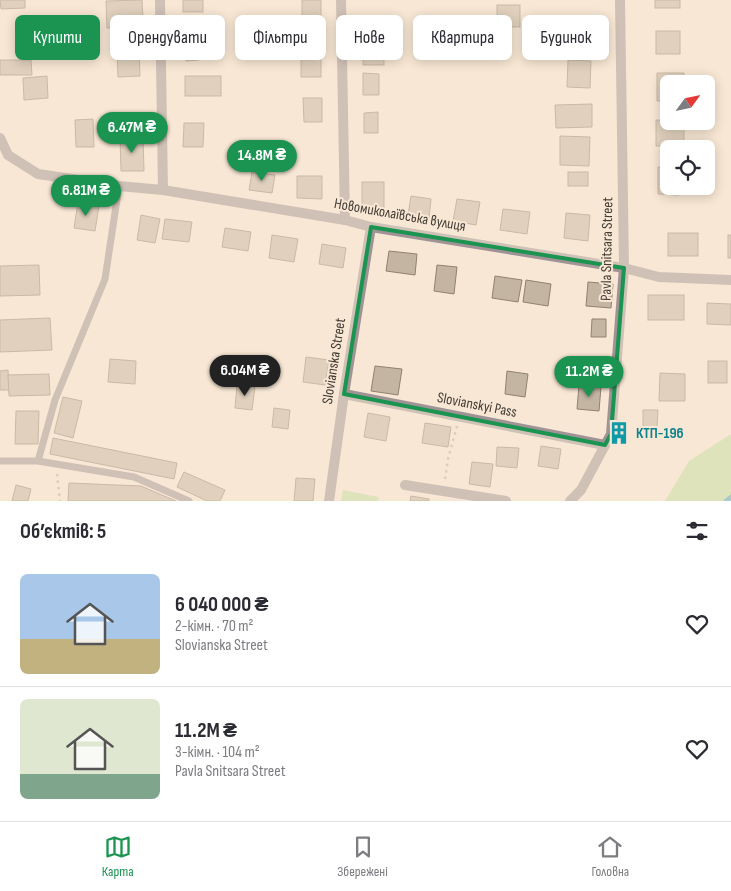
<!DOCTYPE html>
<html lang="uk">
<head>
<meta charset="utf-8">
<style>
	body { margin:0; font-family:"Sofia Sans Condensed",sans-serif; background:#f7f7f7; color:#2b2b33; height:100vh; display:flex; flex-direction:column; font-size:19px; white-space:nowrap }
	* { box-sizing:border-box; margin:0 }
	p { font-size:16px; color:#7c7c81 }
	.icon { flex:none; width:28px; height:28px; fill:none; stroke:currentColor; stroke-width:2; stroke-linecap:round; stroke-linejoin:round }
	.map { position:relative; height:501px; overflow:hidden }
	.panel { display:flex; flex-direction:column; background:#fff; flex:1 }
	.panel>* { flex:none }
	.hud { position:absolute; left:15px; top:15px; width:701px; height:45px; display:flex; gap:10px }
	.needle { width:32px; rotate:57deg }
	.tools { position:absolute; left:660px; top:75px; display:grid; gap:10px }
	.tools a { display:grid; place-items:center; width:55px; height:55px; border-radius:8px; background:#fff; box-shadow:0 2px 12px #0003; font-size:25px }
	.price { position:absolute; translate:-50% -42px; padding:0 11px; border-radius:18px; background:#1a9450; color:#fff; font-size:16px; line-height:32px; filter:drop-shadow(0 1px 2px #0008) }
	.price::after { content:''; position:absolute; left:50%; top:30px; width:15px; height:11px; margin-left:-8px; background:inherit; clip-path:polygon(0 0,100% 0,50% 100%) }
	.price.on { background:#222; color:#fff }
	ul { padding:0; list-style:none }
	li { display:flex; align-items:center; gap:15px; height:125px; padding:0 20px }
	li+li { border-top:1px solid #e1e1e2 }
	li span { display:grid; place-items:center; flex:none; width:140px; height:100px; border-radius:8px; color:#555 }
	li>.icon { margin-inline-start:auto }
	span .icon { width:60px; height:60px; fill:#fffc; stroke-width:1 }
	li b { font-size:21px }
	h2 { display:flex; justify-content:space-between; align-items:center; height:60px; padding:0 20px; font-size:21px }
	.chip { padding:0 18px; border-radius:8px; background:#fff; box-shadow:0 2px 12px #0003; font-size:18px; line-height:45px }
	.chip.on { background:#1a9450; color:#fff }
	.tab-bar { display:flex; justify-content:space-around; align-items:center; height:70px; border-top:1px solid #e1e1e2; background:#fff; font-size:14px; color:#7c7c81 }
	.tab-bar a { display:grid; justify-items:center; gap:2px }
	.tab-bar .on { color:#1a9450 }
	.map>svg:first-child { display:block }
	.green { fill:#bede9f }
	.lines { fill:none; stroke-linecap:round; stroke-linejoin:round }
	.stream { stroke:#4ba5bf; stroke-width:4.5 }
	.building { fill:#c4b4a2; stroke:#918170 }
	.path { stroke:#bcaf9f; stroke-width:2.5; stroke-dasharray:2.5 4; stroke-linecap:butt }
	.lane { stroke:#9f9395; stroke-width:7 }
	.street { stroke:#9f9395; stroke-width:10 }
	.marked { fill:none; stroke:#1a9450; stroke-width:4; stroke-linejoin:round }
	.labels { text-anchor:middle; dominant-baseline:central; stroke-width:4; stroke-linejoin:round; paint-order:stroke }
	.street-label { font-size:15px; fill:#423c34; stroke:#f8e7d4 }
	.culture-label { font-size:15px; font-weight:bold; fill:#0d838f; stroke:#f8e7d4; text-anchor:start }
</style>
</head>
<body>
<div class="map">
<svg width="731" height="501" viewBox="0 0 731 501">
	<rect width="100%" height="100%" fill="#f8e7d4"/>
	<g class="green">
		<path d="M731 434V501H665L689 461Z"/>
		<path d="M343 490 378 497 379 501H341Z"/>
	</g>
	<g class="lines">
		<path class="stream" d="M726 501 731 497"/>
	</g>
	<g class="building">
		<path d="M0 0H25V8L1 9Z"/>
		<path d="M142 0 144 38 126 39 125 27 107 28 106 1Z"/>
		<rect x="183" y="0" width="20" height="12"/>
		<rect x="302" y="0" width="19" height="26"/>
		<rect x="655" y="0" width="25" height="8"/>
		<rect x="497" y="5" width="23" height="22"/>
		<rect x="565" y="20" width="25" height="27"/>
		<path d="M45 21V36L23 37 22 22Z"/>
		<path d="M212 30 213 43 199 44V60L186 61 184 31Z"/>
		<rect x="656" y="31" width="24" height="23"/>
		<rect x="363" y="39" width="21" height="26"/>
		<path d="M139 50 140 76 118 77 117 51Z"/>
		<rect x="301" y="50" width="20" height="27"/>
		<path d="M0 60H31L32 75H0Z"/>
		<path d="M568 60 591 61 590 88 567 87Z"/>
		<path d="M363 73 379 74V95H363Z"/>
		<path d="M657 73H684V84H669V101H657Z"/>
		<path d="M47 76 48 98 24 100 23 78Z"/>
		<rect x="185" y="76" width="36" height="20"/>
		<path d="M303 98H322V122H304Z"/>
		<path d="M592 104V127L556 128 555 105Z"/>
		<path d="M378 112V133H364V113Z"/>
		<path d="M93 119 94 147H76L75 120Z"/>
		<path d="M656 120 684 121V146H656Z"/>
		<path d="M184 123H204L203 147H183Z"/>
		<path d="M560 136 590 137 589 166 560 165Z"/>
		<path d="M120 138H143L144 171H121Z"/>
		<path d="M658 167H669V186H679V195L658 194Z"/>
		<path d="M252 172 275 175 272 193 249 190Z"/>
		<rect x="568" y="172" width="20" height="14"/>
		<path d="M297 176H322V199L297 198Z"/>
		<rect x="362" y="182" width="22" height="28"/>
		<path d="M411 196 431 199 429 218 408 215Z"/>
		<path d="M457 199 480 202 476 225 453 221Z"/>
		<path d="M78 202 99 206 95 231 74 228Z"/>
		<path d="M503 209 530 212 527 234 500 230Z"/>
		<path d="M566 213 590 215 588 241 564 238Z"/>
		<path d="M141 215 160 219 155 243 137 240Z"/>
		<path d="M165 219 192 222 189 242 162 239Z"/>
		<path d="M225 228 251 232 248 251 222 247Z"/>
		<rect x="668" y="233" width="30" height="23"/>
		<path d="M272 235 298 239 294 262 269 258Z"/>
		<rect x="728" y="235" width="3" height="23"/>
		<path d="M322 244 346 248 343 268 319 264Z"/>
		<path d="M389 251 417 254 415 275 386 271Z"/>
		<path d="M39 265 40 295 0 296V266Z"/>
		<path d="M437 265 457 267 454 294 434 291Z"/>
		<path d="M495 276 522 280 518 302 492 298Z"/>
		<path d="M526 280 551 284 548 306 523 302Z"/>
		<path d="M588 282 613 284 611 308 586 306Z"/>
		<rect x="648" y="295" width="36" height="25"/>
		<path d="M707 303 731 304V325L707 324Z"/>
		<path d="M50 318 52 350 0 352V320Z"/>
		<path d="M592 319H606V337H591Z"/>
		<path d="M306 357 329 360 325 385 303 382Z"/>
		<path d="M110 359 136 361 135 384 108 382Z"/>
		<rect x="708" y="361" width="19" height="22"/>
		<path d="M375 366 402 369 398 395 371 391Z"/>
		<path d="M8 370 9 390H0V371Z"/>
		<path d="M507 371 528 374 525 397 505 394Z"/>
		<path d="M660 373 685 374V401H659Z"/>
		<path d="M49 374 50 395 9 396 8 375Z"/>
		<path d="M237 385 255 387 252 410 235 408Z"/>
		<path d="M579 385 601 387 599 411 577 409Z"/>
		<path d="M63 397 82 401 73 438 54 433Z"/>
		<path d="M274 408 290 410 288 429 272 427Z"/>
		<path d="M643 410H658L657 428 643 427Z"/>
		<path d="M16 411H39L38 444H15Z"/>
		<path d="M368 413 390 417 386 441 364 437Z"/>
		<path d="M425 423 451 427 448 447 422 443Z"/>
		<path d="M622 429V437H616L615 430Z"/>
		<path d="M53 438 177 463 174 479 50 454Z"/>
		<path d="M541 446 561 449 558 469 538 466Z"/>
		<path d="M497 447 519 448 517 468 496 466Z"/>
		<path d="M472 462 493 464 490 487 469 484Z"/>
		<path d="M184 472 225 490 220 501H207L177 487Z"/>
		<path d="M296 478 315 479 313 501H294Z"/>
		<path d="M69 483 141 486 176 501H68Z"/>
		<path d="M16 485 31 489 28 501H12Z"/>
		<path d="M411 496 429 499V501H410Z"/>
	</g>
	<g class="lines">
		<g class="path">
			<path d="M57 474 60 501"/>
			<path d="M445 479 448 459 457 426"/>
		</g>
		<g class="lane">
			<path d="M119 186 105 279 55 400 38 461 134 477 189 501"/>
			<path d="M0 461H38"/>
		</g>
		<g class="street">
			<path d="M160 0 163 190"/>
			<path d="M341 0 345 220"/>
			<path d="M0 138 8 155 38 174 119 186 163 190 345 220 371 227 624 268 659 277 731 280"/>
			<path d="M344 394 605 445"/>
			<path d="M405 485 506 501"/>
			<path d="M329 501 344 394 371 227"/>
			<path d="M570 501 581 490 611 434 624 268 620 0"/>
		</g>
	</g>
	<path d="M0 0H731V501H0ZM371 227 624 268 611 434 605 445 344 394Z" fill="#f8e7d4" fill-opacity=".55" fill-rule="evenodd"/>
	<path class="marked" d="M371 227 624 268 611 434 605 445 344 394Z"/>
	<defs>
		<symbol id="building-bare" viewBox="-9 -9 18 18"><path d="M-4-6H4V6H1V3H-1V6H-4ZM-2.5-4.3h1.7v1.8h-1.7ZM.8-4.3h1.7v1.8H.8ZM-2.5-1h1.7V.8h-1.7ZM.8-1h1.7V.8H.8Z" fill="#0f9aa8" stroke="#f8e7d4" stroke-width="2.5" paint-order="stroke"/></symbol>
	</defs>
	<g fill-rule="evenodd">
		<use href="#building-bare" x="603" y="417" width="32" height="32"/>
	</g>
	<g class="labels">
		<g class="street-label">
			<text transform="translate(400 215) rotate(10)">Новомиколаївська вулиця</text>
			<text transform="translate(607 249) rotate(-89)">Pavla Snitsara Street</text>
			<text transform="translate(334 361) rotate(-81)">Slovianska Street</text>
			<text transform="translate(477 405) rotate(11)">Slovianskyi Pass</text>
		</g>
		<g class="culture-label">
			<text x="636" y="433">КТП-196</text>
		</g>
	</g>
</svg>
<div class="tools">
<a><svg class="needle" viewBox="-14 -14 28 28"><path d="M0-13l5 13h-10z" fill="#e53935"/><path d="M0 13l5-13h-10z" fill="#7c7c81"/></svg></a>
<a><svg class="icon" aria-label="locate" viewBox="0 0 24 24"><circle cx="12" cy="12" r="6"/><path d="M12 2v4M12 18v4M2 12h4M18 12h4"/></svg></a>
</div>
<b class="price" style="left:132px;top:154px">6.47M ₴</b>
<b class="price" style="left:262px;top:182px">14.8M ₴</b>
<b class="price" style="left:86px;top:217px">6.81M ₴</b>
<b class="price on" style="left:245px;top:397px">6.04M ₴</b>
<b class="price" style="left:589px;top:398px">11.2M ₴</b>
<div class="hud">
<a class="chip on">Купити</a>
<a class="chip">Орендувати</a>
<a class="chip">Фільтри</a>
<a class="chip">Нове</a>
<a class="chip">Квартира</a>
<a class="chip">Будинок</a>
</div>
</div>
<section class="panel">
<h2>Об’єктів: 5<svg class="icon" aria-label="filters" viewBox="0 0 24 24"><path d="M4 7h16M4 17h16"/><circle cx="9" cy="7" r="2"/><circle cx="15" cy="17" r="2"/></svg></h2>
<ul>
<li><span style="background:linear-gradient(#a9c7e8 65%,#c2b280 0)"><svg class="icon" aria-label="home" viewBox="0 0 24 24"><path d="M3 11l9-7 9 7M6 9v11h12V9"/></svg></span><div><b>6 040 000 ₴</b><p>2-кімн. · 70 m²</p><p>Slovianska Street</p></div><svg class="icon" aria-label="heart" viewBox="0 0 24 24"><path d="M12 20l-8-8c-3-5 5-10 8-4 3-6 11-1 8 4z"/></svg></li>
<li><span style="background:linear-gradient(#dfe7d0 75%,#7fa58c 0)"><svg class="icon" aria-label="home" viewBox="0 0 24 24"><path d="M3 11l9-7 9 7M6 9v11h12V9"/></svg></span><div><b>11.2M ₴</b><p>3-кімн. · 104 m²</p><p>Pavla Snitsara Street</p></div><svg class="icon" aria-label="heart" viewBox="0 0 24 24"><path d="M12 20l-8-8c-3-5 5-10 8-4 3-6 11-1 8 4z"/></svg></li>
</ul>
</section>
<nav class="tab-bar">
<a class="on"><svg class="icon" aria-label="map" viewBox="0 0 24 24"><path d="M3 6l6-2 6 2 6-2v14l-6 2-6-2-6 2zM9 4v14M15 6v14"/></svg>Карта</a>
<a><svg class="icon" aria-label="saved" viewBox="0 0 24 24"><path d="M7 4h10v16l-5-4-5 4z"/></svg>Збережені</a>
<a><svg class="icon" aria-label="home" viewBox="0 0 24 24"><path d="M3 11l9-7 9 7M6 9v11h12V9"/></svg>Головна</a>
</nav>
</body>
</html>
